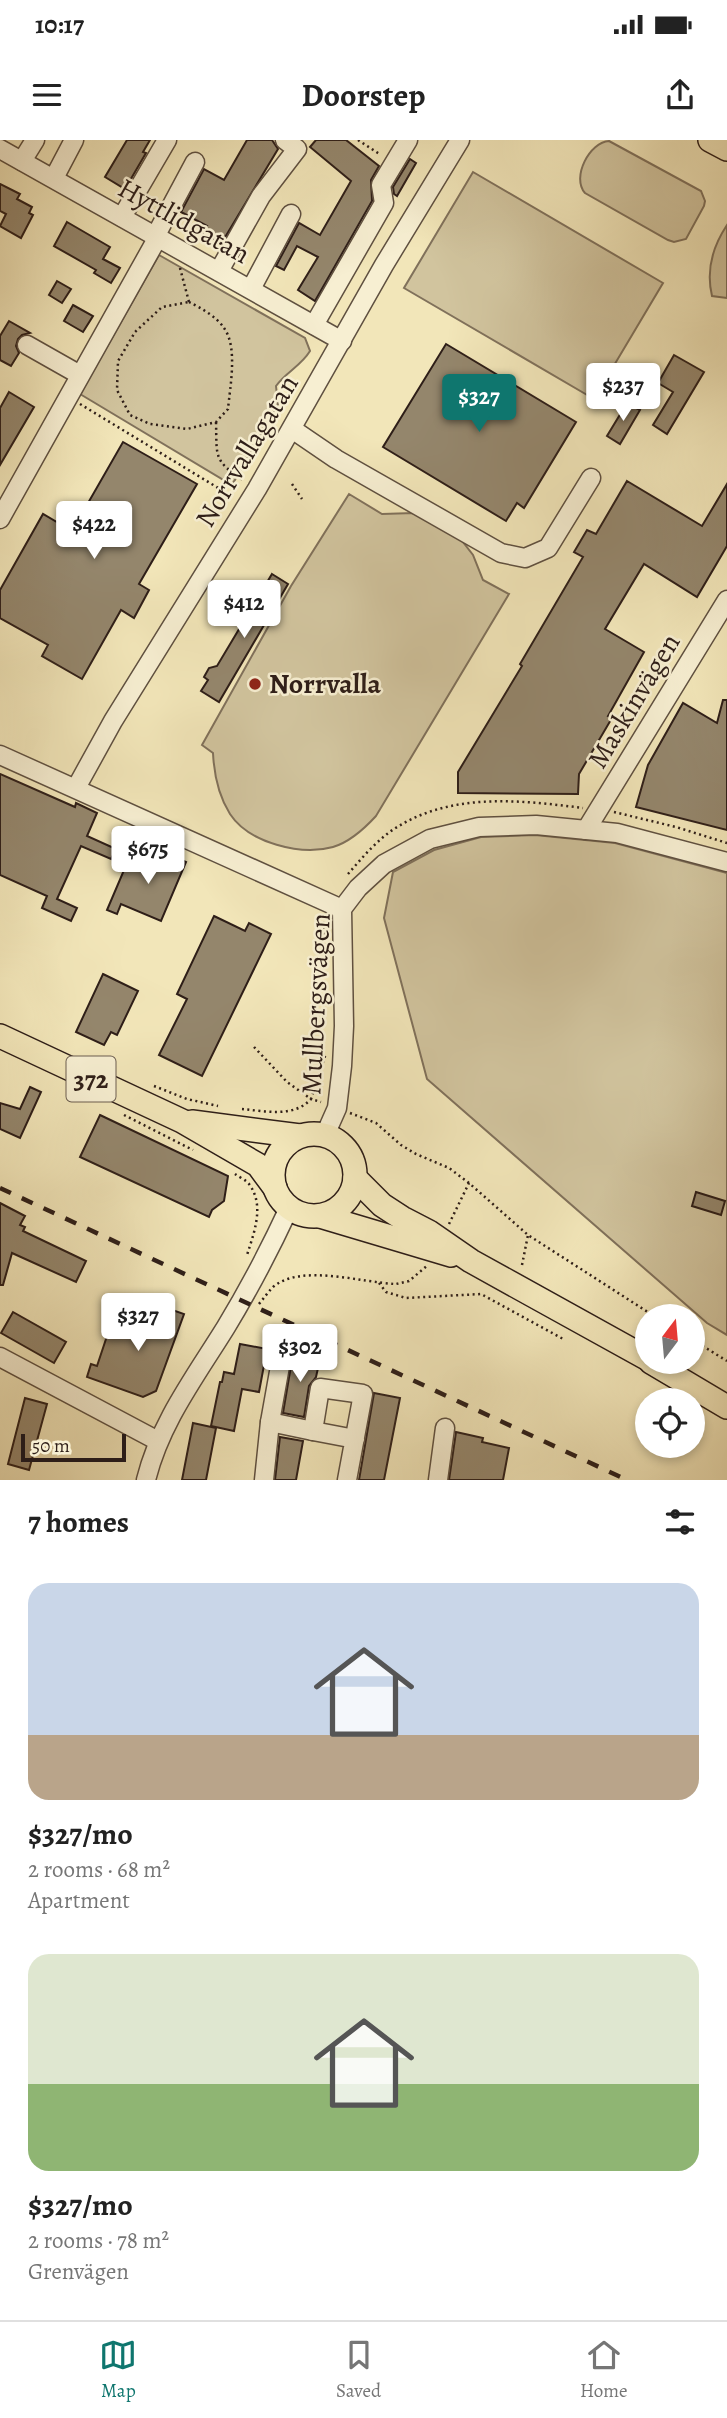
<!DOCTYPE html>
<html lang="en">
<head>
<meta charset="utf-8">
<style>
	body { margin:0; font-family:Alegreya,serif; background:#f6f6f6; color:#222; height:100vh; display:flex; flex-direction:column; font-size:26px; white-space:nowrap }
	* { box-sizing:border-box; margin:0 }
	p { font-size:23px; color:#767676 }
	.icon { flex:none; width:38px; height:38px; fill:none; stroke:currentColor; stroke-width:2; stroke-linecap:round; stroke-linejoin:round }
	.map { position:relative; height:1340px; overflow:hidden }
	.sheet { display:flex; flex-direction:column; background:#fff; flex:1 }
	.sheet>* { flex:none }
	.needle { width:46px; rotate:16deg }
	.buttons { position:absolute; left:635px; top:1164px; display:grid; gap:14px }
	.buttons a { display:grid; place-items:center; width:70px; height:70px; border-radius:50%; background:#fff; box-shadow:0 4px 10px #0003; font-size:35px }
	.scale { position:absolute; left:21px; bottom:18px; width:105px; box-sizing:border-box; padding-left:7px; border:4px solid #2e1e18; border-top:0; font-size:19px; line-height:24px; white-space:nowrap; color:#2e1e18; -webkit-text-stroke:5px #f7efd2; paint-order:stroke }
	.price { position:absolute; translate:-50% -60px; padding:0 16px; border-radius:7px; background:#fff; color:#222; font-size:23px; line-height:46px; filter:drop-shadow(0 2px 4px #0008) }
	.price::after { content:''; position:absolute; left:50%; top:42px; width:21px; height:16px; margin-left:-10px; background:inherit; clip-path:polygon(0 0,100% 0,50% 100%) }
	.price.active { background:#0f766e; color:#fff }
	ul { padding:0; list-style:none }
	li { display:grid; align-content:center; gap:14px; height:371px; padding:0 28px }
	li span { display:grid; place-items:center; height:217px; border-radius:21px; color:#555 }
	li>.icon { margin-inline-start:auto }
	span .icon { width:126px; height:126px; fill:#fffc; stroke-width:1 }
	li b { font-size:30px }
	h2 { display:flex; justify-content:space-between; align-items:center; height:84px; padding:0 28px; font-size:30px }
	.status { display:flex; justify-content:space-between; align-items:center; height:49px; padding:0 35px; background:#fff; direction:ltr }
	.status svg { height:19px; fill:currentColor }
	header { display:flex; justify-content:space-between; align-items:center; height:91px; padding:0 28px; background:#fff; font-size:32px; font-weight:600 }
	.tabs { display:flex; justify-content:space-around; align-items:center; height:98px; border-top:2px solid #e0e0e0; background:#fff; font-size:19px; color:#767676 }
	.tabs a { display:grid; justify-items:center; gap:4px }
	.tabs .active { color:#0f766e }
	.map>svg:first-child { display:block }
	.green { fill:#d1c49e; stroke:#80715b; stroke-width:2 }
	.building { fill:#94866c; stroke:#2e1e18; stroke-width:2 }
	.lines { fill:none; stroke-linecap:round; stroke-linejoin:round }
	.minor-casing { stroke:#5f5040; stroke-width:21 }
	.major-casing { stroke:#2e1e18; stroke-width:26 }
	.path { stroke:#2e1e18; stroke-width:2.5; stroke-dasharray:2 3.5; stroke-linecap:butt }
	.minor { stroke:#f7efd2; stroke-width:18 }
	.major { stroke:#f2e6b9; stroke-width:23 }
	.rail { stroke:#2e1e18; stroke-width:4.5; stroke-dasharray:12 12; stroke-linecap:butt }
	.poi-dot { fill:#8f2418; stroke:#f7efd2; stroke-width:2.5 }
	.labels { text-anchor:middle; dominant-baseline:central; stroke-width:5; stroke-linejoin:round; paint-order:stroke }
	.shield { fill:#f7efd2; stroke:#6a5d50; stroke-width:2 }
	.shield-label { font-size:26px; font-weight:bold; fill:#2e1e18 }
	.street-label { font-size:28px; fill:#2e1e18; stroke:#f7efd2 }
	.poi-label { font-size:28px; font-weight:bold; fill:#2e1e18; stroke:#f7efd2; text-anchor:start }
</style>
</head>
<body>
<div class="status"><b>10:17</b><svg viewBox="0 0 49 12"><path d="M0 12V9h3v3zM5 12V6h3v6zM10 12V3h3v9zM15 12V0h3v12zM26 1h20v11H26zM47 4h2v5h-2z"/></svg></div>
<header><svg class="icon" aria-label="menu" viewBox="0 0 24 24"><path d="M4 6h16M4 12h16M4 18h16"/></svg>Doorstep<svg class="icon" aria-label="share" viewBox="0 0 24 24"><path d="M12 15V3M7 8l5-5 5 5M5 13v7h14v-7"/></svg></header>
<div class="map">
<svg width="727" height="1340" viewBox="0 0 727 1340">
	<rect width="100%" height="100%" fill="#f2e6b9"/>
	<filter id="stains"><feTurbulence type="fractalNoise" baseFrequency=".00286" numOctaves="4"/><feColorMatrix values="0 0 0 0 .2 0 0 0 0 .09 0 0 0 0 .02 0 0 0 .5 -.17"/></filter>
	<radialGradient id="worn" r=".72"><stop offset=".6" stop-color="#630" stop-opacity="0"/><stop offset="1" stop-color="#630" stop-opacity=".3"/></radialGradient>
	<g class="green">
		<path d="M609 1 701 51 705 61 704 66 686 99 674 102 668 100 585 53C571 37 590 2 609 1Z"/>
		<path d="M473 32 663 143 594 259 404 148Z"/>
		<path d="M727 85V158L712 156C706 131 713 106 727 85Z"/>
		<path d="M159 115 305 198 310 211C301 226 286 232 276 246L278 264 232 345 80 254Z"/>
		<path d="M349 354 382 374 414 373 459 397 473 415 483 440 509 454 376 676C365 688 350 702 333 707 301 716 249 703 230 674 218 655 214 634 213 613L202 605 291 446Z"/>
		<path d="M535 695 615 703 727 733V1195L707 1183 427 939 384 778 393 732 434 710 481 697Z"/>
	</g>
	<g class="building">
		<path d="M127 0H150L143 12 146 13 125 49 105 37Z"/>
		<path d="M247 0H272L278 9 221 104 203 93 207 86 181 72 204 29 224 40Z"/>
		<path d="M316 0H346L379 26 371 40 372 61 315 161 298 150 318 117 297 106 284 130 276 126 299 83 320 95 351 41 310 7Z"/>
		<path d="M410 19 416 23 397 56 394 54 393 47Z"/>
		<path d="M0 44 20 54 17 59 32 67 29 73 33 75 21 98 0 86 6 74 0 71Z"/>
		<path d="M67 82 110 107 103 119 120 128 111 143 94 133 96 130 54 106Z"/>
		<path d="M57 141 71 149 62 163 49 155Z"/>
		<path d="M73 165 93 176 83 192 64 181Z"/>
		<path d="M9 181 30 193 22 195 18 199 16 206 19 213 11 226 0 220V196Z"/>
		<path d="M446 204 576 282 524 368 517 363 506 381 383 307Z"/>
		<path d="M674 215 704 232 667 294 653 285 673 252 658 243Z"/>
		<path d="M9 252 34 267 0 325V268Z"/>
		<path d="M627 263 640 270 620 304 607 296Z"/>
		<path d="M123 302 197 344 139 444 149 450 134 478 121 470 82 539 42 516 48 505 0 478V450L43 374 72 391Z"/>
		<path d="M627 341 702 386 727 344V406L697 457 644 424 605 489 644 512 608 576 612 578 579 634 578 654 458 653V632L522 526 520 524 583 417 574 412 587 390 596 394Z"/>
		<path d="M272 434 288 444 219 562 201 551 208 540 204 537 209 528 217 526Z"/>
		<path d="M723 560H727V690L636 667 648 625 683 563 717 583Z"/>
		<path d="M0 634 75 667 76 663 97 673 87 696 116 709 111 719 81 706 57 759 77 768 71 781 42 768 47 756 0 735Z"/>
		<path d="M164 712 186 722 161 781 121 764 117 774 107 770 130 716 157 728Z"/>
		<path d="M214 776 245 791 249 783 271 794 202 936 159 915 187 859 177 854Z"/>
		<path d="M103 834 138 851 117 895 111 892 104 905 76 892Z"/>
		<path d="M30 947 41 952 20 998 0 989V963L20 969Z"/>
		<path d="M100 975 228 1036 224 1061 212 1070 209 1077 80 1017Z"/>
		<path d="M696 1052 725 1061 721 1075 692 1066Z"/>
		<path d="M0 1063 25 1076 20 1085 25 1087 23 1091 86 1121 76 1142 12 1113 3 1145H0Z"/>
		<path d="M158 1165 184 1174 156 1251 143 1257 87 1237 91 1224 97 1226 110 1187 124 1192 131 1175 152 1182Z"/>
		<path d="M13 1172 66 1202 54 1223 1 1193Z"/>
		<path d="M240 1204 267 1209 259 1252 242 1249 234 1291 211 1286 220 1242H222L224 1232 234 1234Z"/>
		<path d="M293 1214 320 1219 316 1237 309 1246 304 1277 283 1273Z"/>
		<path d="M374 1253 400 1258 384 1340H359Z"/>
		<path d="M25 1258 47 1264 29 1330 8 1324Z"/>
		<path d="M193 1283 216 1288 206 1340H182Z"/>
		<path d="M456 1292 483 1298 482 1302 509 1308 503 1340H449Z"/>
		<path d="M280 1297 303 1301 296 1340H275Z"/>
	</g>
	<g class="lines">
		<defs>
			<g id="minor">
				<path d="M0 9 342 201"/>
				<path d="M22 21 35 0"/>
				<path d="M54 38 74 0"/>
				<path d="M122 77 167 0"/>
				<path d="M156 95 195 22"/>
				<path d="M219 131 261 56 297 9 285 0"/>
				<path d="M251 149 291 74"/>
				<path d="M314 185 384 63 381 45 408 0"/>
				<path d="M27 205 80 235"/>
				<path d="M292 289 336 319 501 413 525 418 548 408 591 338"/>
				<path d="M0 379 158 97"/>
				<path d="M0 615 342 769"/>
				<path d="M76 648 113 581 257 349 384 125 460 0"/>
				<path d="M586 690 727 460"/>
				<path d="M325 995 337 968 342 926 344 886 342 769 358 748 384 724 430 699 479 687 536 685 617 693 727 722"/>
				<path d="M0 1217 158 1301"/>
				<path d="M270 1282 313 1291"/>
				<path d="M146 1340C160 1283 195 1237 226 1187 249 1149 270 1109 289 1068"/>
				<path d="M264 1340 270 1282 282 1215"/>
				<path d="M347 1340 363 1254 320 1248 313 1291 355 1299"/>
				<path d="M438 1340 445 1288"/>
			</g>
			<g id="major">
				<path d="M710 0 727 9"/>
				<path d="M0 896 182 981 258 1025 275 1048"/>
				<path d="M192 982 300 996"/>
				<circle cx="314" cy="1035" r="41"/>
				<path d="M355 1038 382 1065 402 1078 429 1092 471 1121 648 1219"/>
				<path d="M320 1076 451 1115"/>
				<path d="M651 1222 727 1267"/>
			</g>
		</defs>
		<use href="#minor" class="minor-casing"/>
		<use href="#major" class="major-casing"/>
		<g class="path">
			<path d="M358 0 381 15"/>
			<path d="M180 128 189 162"/>
			<path d="M189 162C201 168 217 177 224 188 238 207 230 247 228 269L216 282 187 289 150 284 130 275 117 250 118 221 135 192 162 167Z"/>
			<path d="M80 264 233 357"/>
			<path d="M216 282C217 317 213 320 243 340"/>
			<path d="M292 344 302 359"/>
			<path d="M614 672 676 687 727 703"/>
			<path d="M348 734C362 718 376 701 394 689 451 652 519 660 583 668"/>
			<path d="M326 833 323 786 326 778"/>
			<path d="M254 907 287 942 311 959 326 913"/>
			<path d="M154 946 187 959 218 966"/>
			<path d="M242 969C265 971 294 978 311 959L321 962"/>
			<path d="M350 973 376 983 401 1005 416 1014 449 1028 469 1043 528 1095 654 1176"/>
			<path d="M124 975 193 1010"/>
			<path d="M235 1034C239 1037 246 1040 249 1044 265 1065 254 1093 247 1115"/>
			<path d="M449 1084 469 1043"/>
			<path d="M522 1125 528 1095"/>
			<path d="M379 1143 386 1152 406 1158 481 1154 565 1200"/>
			<path d="M259 1164C264 1158 268 1152 273 1147 301 1123 363 1143 396 1144L409 1141 428 1125"/>
			<path d="M693 1200 727 1221"/>
		</g>
		<use href="#minor" class="minor"/>
		<use href="#major" class="major"/>
		<path class="rail" d="M0 1048 627 1340"/>
	</g>
	<circle class="poi-dot" cx="255" cy="544" r="7"/>
	<g class="labels">
		<rect class="shield" x="66.5" y="916.5" width="49" height="45" rx="5"/>
		<g class="shield-label">
			<text x="91" y="939">372</text>
		</g>
		<g class="street-label">
			<text transform="translate(184 81) rotate(29)">Hyttlidgatan</text>
			<text transform="translate(247 311) rotate(-59)">Norrvallagatan</text>
			<text transform="translate(634 561) rotate(-59)">Maskinvägen</text>
			<text transform="translate(316 864) rotate(-87)">Mullbergsvägen</text>
		</g>
		<g class="poi-label">
			<text x="269" y="544">Norrvalla</text>
		</g>
	</g>
	<rect width="100%" height="100%" filter="url(#stains)"/>
	<rect width="100%" height="100%" fill="url(#worn)"/>
</svg>
<div class="buttons">
<a><svg class="needle" viewBox="-14 -14 28 28"><path d="M0-13l5 13h-10z" fill="#e53935"/><path d="M0 13l5-13h-10z" fill="#767676"/></svg></a>
<a><svg class="icon" aria-label="locate" viewBox="0 0 24 24"><circle cx="12" cy="12" r="6"/><path d="M12 2v4M12 18v4M2 12h4M18 12h4"/></svg></a>
</div>
<div class="scale">50 m</div>
<b class="price" style="left:623px;top:283px">$237</b>
<b class="price active" style="left:479px;top:294px">$327</b>
<b class="price" style="left:94px;top:421px">$422</b>
<b class="price" style="left:244px;top:500px">$412</b>
<b class="price" style="left:148px;top:746px">$675</b>
<b class="price" style="left:138px;top:1213px">$327</b>
<b class="price" style="left:300px;top:1244px">$302</b>
</div>
<section class="sheet">
<h2>7 homes<svg class="icon" aria-label="filters" viewBox="0 0 24 24"><path d="M4 7h16M4 17h16"/><circle cx="9" cy="7" r="2"/><circle cx="15" cy="17" r="2"/></svg></h2>
<ul>
<li><span style="background:linear-gradient(#c9d6e8 70%,#b9a48a 0)"><svg class="icon" aria-label="home" viewBox="0 0 24 24"><path d="M3 11l9-7 9 7M6 9v11h12V9"/></svg></span><div><b>$327/mo</b><p>2 rooms · 68 m²</p><p>Apartment</p></div></li>
<li><span style="background:linear-gradient(#dfe7d0 60%,#8fb573 0)"><svg class="icon" aria-label="home" viewBox="0 0 24 24"><path d="M3 11l9-7 9 7M6 9v11h12V9"/></svg></span><div><b>$327/mo</b><p>2 rooms · 78 m²</p><p>Grenvägen</p></div></li>
</ul>
</section>
<nav class="tabs">
<a class="active"><svg class="icon" aria-label="map" viewBox="0 0 24 24"><path d="M3 6l6-2 6 2 6-2v14l-6 2-6-2-6 2zM9 4v14M15 6v14"/></svg>Map</a>
<a><svg class="icon" aria-label="saved" viewBox="0 0 24 24"><path d="M7 4h10v16l-5-4-5 4z"/></svg>Saved</a>
<a><svg class="icon" aria-label="home" viewBox="0 0 24 24"><path d="M3 11l9-7 9 7M6 9v11h12V9"/></svg>Home</a>
</nav>
</body>
</html>
